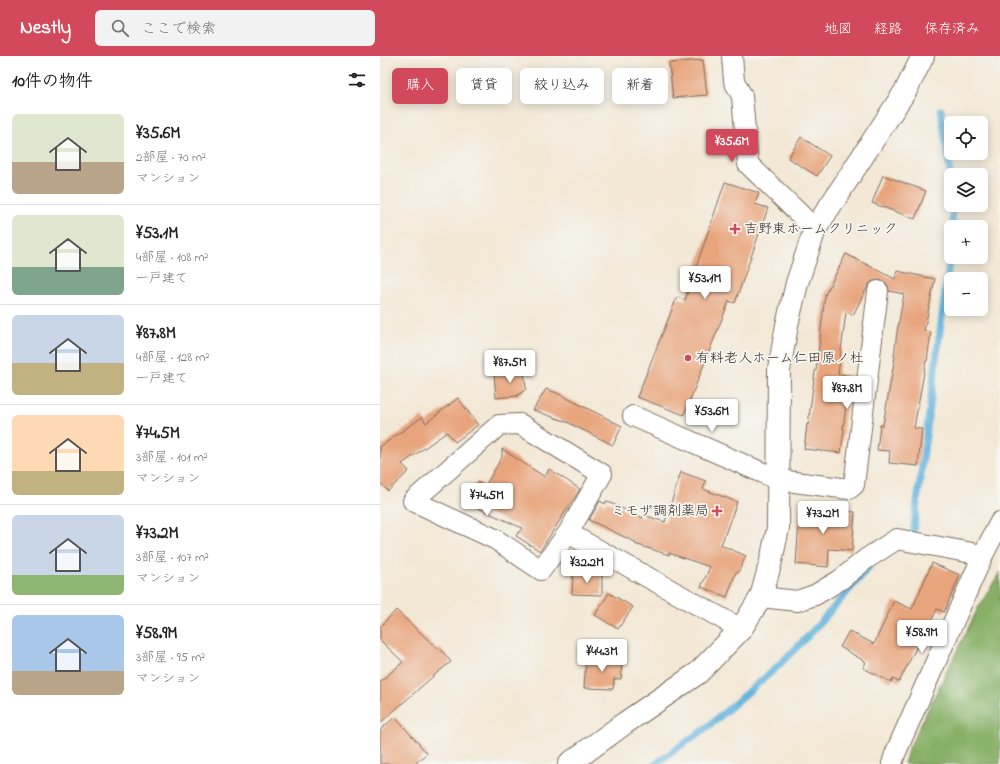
<!DOCTYPE html>
<html lang="ja">
<head>
<meta charset="utf-8">
<style>
	body { margin:0; font-family:"Indie Flower","Klee One",sans-serif; background:#f2f2f2; color:#222; height:100vh; display:flex; flex-direction:column; font-size:15px; white-space:nowrap }
	* { box-sizing:border-box; margin:0 }
	p { font-size:13px; color:#767676 }
	.icon { flex:none; width:22px; height:22px; fill:none; stroke:currentColor; stroke-width:2; stroke-linecap:round; stroke-linejoin:round }
	.map { position:relative; flex:1; overflow:hidden }
	.panel { display:flex; flex-direction:column; background:#fff; width:380px }
	.panel>* { flex:none }
	.top-card { position:absolute; left:12px; top:12px; width:380px; height:36px; display:flex; gap:8px }
	.fabs { position:absolute; left:564px; top:60px; display:grid; gap:8px }
	.fabs a { display:grid; place-items:center; width:44px; height:44px; border-radius:6px; background:#fff; box-shadow:0 2px 10px #0003; font-size:20px }
	.price { position:absolute; translate:-50% -34px; padding:0 9px; border-radius:4px; background:#fff; color:#222; font-size:13px; line-height:26px; filter:drop-shadow(0 1px 2px #0008) }
	.price::after { content:''; position:absolute; left:50%; top:24px; width:12px; height:9px; margin-left:-6px; background:inherit; clip-path:polygon(0 0,100% 0,50% 100%) }
	.price.current { background:#d1495b; color:#fff }
	ul { padding:0; list-style:none }
	li { display:flex; align-items:center; gap:12px; height:100px; padding:0 12px }
	li+li { border-top:1px solid #e0e0e0 }
	li span { display:grid; place-items:center; flex:none; width:112px; height:80px; border-radius:6px; color:#555 }
	li>.icon { margin-inline-start:auto }
	span .icon { width:48px; height:48px; fill:#fffc; stroke-width:1 }
	li b { font-size:17px }
	h2 { display:flex; justify-content:space-between; align-items:center; height:48px; padding:0 12px; font-size:17px }
	.pill { padding:0 14px; border-radius:6px; background:#fff; box-shadow:0 2px 10px #0003; font-size:14px; line-height:36px }
	.pill.current { background:#d1495b; color:#fff }
	header { display:flex; align-items:center; gap:24px; box-sizing:border-box; height:56px; padding:0 20px; background:#d1495b; color:#fff }
	header strong { font-size:19px }
	nav { display:flex; gap:22px; margin-inline-start:auto; font-size:14px }
	.search { width:280px; height:36px; background:#f2f2f2; display:flex; align-items:center; gap:10px; box-sizing:border-box; padding:0 14px; border-radius:6px; color:#767676; font-size:15px }
	main { display:flex; flex:1; min-height:0 }
	.map>svg:first-child { display:block }
	.forest { fill:#87b066; stroke:#616d42 }
	.lines { fill:none; stroke-linecap:round; stroke-linejoin:round }
	.stream { stroke:#61b2dc; stroke-width:7 }
	.building { fill:#e8a47b }
	.street-casing { stroke:#7b6c5e; stroke-width:22 }
	.secondary-casing { stroke:#7b6c5e; stroke-width:24 }
	.street { stroke:#fff; stroke-width:20 }
	.secondary { stroke:#fff; stroke-width:22 }
	.poi-dot { fill:#d1495b; stroke:#f6f6f2; stroke-width:1.5 }
	.labels { text-anchor:middle; dominant-baseline:central; stroke-width:3.5; stroke-linejoin:round; paint-order:stroke }
	.poi-label { font-size:14px; fill:#3b2a1e; stroke:#f6f6f2; text-anchor:start }
</style>
</head>
<body>
<header>
<strong>Nestly</strong>
<div class="search"><svg class="icon" aria-label="search" viewBox="0 0 24 24"><circle cx="10" cy="10" r="6"/><path d="M15 15l6 6"/></svg>ここで検索</div>
<nav><a>地図</a><a>経路</a><a>保存済み</a></nav>
</header>
<main>
<section class="panel">
<h2>10件の物件<svg class="icon" aria-label="filters" viewBox="0 0 24 24"><path d="M4 7h16M4 17h16"/><circle cx="9" cy="7" r="2"/><circle cx="15" cy="17" r="2"/></svg></h2>
<ul>
<li><span style="background:linear-gradient(#dfe7d0 60%,#b9a48a 0)"><svg class="icon" aria-label="home" viewBox="0 0 24 24"><path d="M3 11l9-7 9 7M6 9v11h12V9"/></svg></span><div><b>¥35.6M</b><p>2部屋 · 70 m²</p><p>マンション</p></div></li>
<li><span style="background:linear-gradient(#dfe7d0 65%,#7fa58c 0)"><svg class="icon" aria-label="home" viewBox="0 0 24 24"><path d="M3 11l9-7 9 7M6 9v11h12V9"/></svg></span><div><b>¥53.1M</b><p>4部屋 · 108 m²</p><p>一戸建て</p></div></li>
<li><span style="background:linear-gradient(#c9d6e8 60%,#c2b280 0)"><svg class="icon" aria-label="home" viewBox="0 0 24 24"><path d="M3 11l9-7 9 7M6 9v11h12V9"/></svg></span><div><b>¥87.8M</b><p>4部屋 · 128 m²</p><p>一戸建て</p></div></li>
<li><span style="background:linear-gradient(#ffd9b3 70%,#c2b280 0)"><svg class="icon" aria-label="home" viewBox="0 0 24 24"><path d="M3 11l9-7 9 7M6 9v11h12V9"/></svg></span><div><b>¥74.5M</b><p>3部屋 · 101 m²</p><p>マンション</p></div></li>
<li><span style="background:linear-gradient(#c9d6e8 75%,#8fb573 0)"><svg class="icon" aria-label="home" viewBox="0 0 24 24"><path d="M3 11l9-7 9 7M6 9v11h12V9"/></svg></span><div><b>¥73.2M</b><p>3部屋 · 107 m²</p><p>マンション</p></div></li>
<li><span style="background:linear-gradient(#a9c7e8 70%,#b9a48a 0)"><svg class="icon" aria-label="home" viewBox="0 0 24 24"><path d="M3 11l9-7 9 7M6 9v11h12V9"/></svg></span><div><b>¥58.9M</b><p>3部屋 · 95 m²</p><p>マンション</p></div></li>
</ul>
</section>
<div class="map">
<svg width="620" height="708" viewBox="0 0 620 708">
	<rect width="100%" height="100%" fill="#f6f6f2"/>
	<filter id="ink" filterUnits="userSpaceOnUse"><feTurbulence type="fractalNoise" baseFrequency=".025" numOctaves="2"/><feDisplacementMap in="SourceGraphic" scale="8" xChannelSelector="R" yChannelSelector="G"/><feConvolveMatrix kernelMatrix="1 2 1 2 8 2 1 2 1" color-interpolation-filters="sRGB"/></filter>
	<filter id="wash" filterUnits="userSpaceOnUse"><feTurbulence type="fractalNoise" baseFrequency=".012" numOctaves="4" result="noise"/><feDisplacementMap in="SourceGraphic" scale="16" xChannelSelector="R" yChannelSelector="G"/><feGaussianBlur stdDeviation="0.9" result="paint"/><feColorMatrix in="noise" values="0 0 0 0 0 0 0 0 0 0 0 0 0 0 0 0 0 1.4 0 .05"/><feComposite in="paint" operator="in"/></filter>
	<g filter="url(#wash)">
		<rect width="100%" height="100%" fill="#f3e8d5"/>
		<path class="forest" d="M620 516V708H524L528 694 598 552Z"/>
		<g class="lines">
			<g class="stream">
				<path d="M561 54 568 100 571 132"/>
				<path d="M572 171 573 149"/>
				<path d="M533 477 571 193"/>
				<path d="M275 708 330 669 396 612 429 579 489 512"/>
			</g>
		</g>
		<g id="blocks">
			<g class="building">
				<path d="M323 4 327 39 293 42 289 7Z"/>
				<path d="M421 81 450 100 437 120 408 102Z"/>
				<path d="M503 119 546 135 535 163 492 147Z"/>
				<path d="M345 126 379 137 375 148 388 152 355 247 349 245 304 359 257 341 297 241 305 244Z"/>
				<path d="M466 198 515 223 517 215 555 223 544 275 551 276 547 305H546L534 372 542 373 538 410 509 407 510 395 497 394 500 369H503L515 301 514 300 517 276 524 238 509 235 508 230 505 226 500 224 493 225 489 228 473 259 466 256 458 318 470 320 463 373H464L461 397 424 393 427 368 428 369 435 315H436L445 239Z"/>
				<path d="M144 314 146 333 137 340 116 342 114 317Z"/>
				<path d="M166 333 177 337 242 370 233 389 187 366 153 354Z"/>
				<path d="M78 342 98 369 75 386 67 376 22 408 29 415 8 435 0 427V391L42 361 46 367Z"/>
				<path d="M122 393 165 421 169 413 200 433 160 495 136 480 142 472 87 447 97 426 105 430 122 401Z"/>
				<path d="M301 416 326 425 323 433 357 446 341 489 366 500 358 517 356 516 347 541 321 531 330 511 289 497V499L255 488V486L209 464 220 445 225 448 226 445 263 462 264 459 285 466Z"/>
				<path d="M420 451 475 456 472 495 449 493 448 511 416 508Z"/>
				<path d="M552 507 580 519 564 556 557 553 542 585 540 584 519 626 513 623 511 626 483 612 486 606 460 591 469 575 494 588 514 545 532 553Z"/>
				<path d="M193 517 222 518V539L192 538Z"/>
				<path d="M229 537 253 551 238 573 215 559Z"/>
				<path d="M16 554 58 593 60 592 71 606 58 616 0 667V626L23 606 0 584V571Z"/>
				<path d="M206 601 242 603 241 623H234L233 633 204 632Z"/>
				<path d="M15 661 47 697 35 708H0V674Z"/>
			</g>
		</g>
	</g>
	<g filter="url(#ink)">
		<use href="#blocks" fill-opacity="0" stroke="#7b6c5e" stroke-width="1"/>
		<g class="lines">
			<defs>
				<g id="street">
					<path d="M352 0 354 25 362 40 368 108 435 173"/>
					<path d="M253 360 399 424 469 433 474 429 498 235"/>
					<path d="M188 477 222 418 140 368 119 369 33 445 115 483 161 514 188 477 361 573"/>
					<path d="M381 541 417 545 435 539 460 524 486 503 517 483 603 499"/>
					<path d="M512 708 515 698 603 499 620 466"/>
				</g>
				<path id="secondary" d="M189 708 245 667 318 617 361 573 381 541 391 505 398 472 399 314 407 269 417 227 435 173 526 34 543 0"/>
			</defs>
			<use href="#street" class="street-casing"/>
			<use href="#secondary" class="secondary-casing"/>
			<use href="#street" class="street"/>
			<use href="#secondary" class="secondary"/>
		</g>
	</g>
	<g class="poi-dot">
		<path d="M353 167h4v4h4v4h-4v4h-4v-4h-4v-4h4z"/>
		<circle cx="308" cy="302" r="4"/>
		<path d="M335 449h4v4h4v4h-4v4h-4v-4h-4v-4h4z"/>
	</g>
	<g class="labels">
		<g class="poi-label">
			<text x="364" y="173">吉野東ホームクリニック</text>
			<text x="316" y="302">有料老人ホーム仁田原ノ杜</text>
			<text x="329" y="455" text-anchor="end">ミモザ調剤薬局</text>
		</g>
	</g>
</svg>
<div class="fabs">
<a><svg class="icon" aria-label="locate" viewBox="0 0 24 24"><circle cx="12" cy="12" r="6"/><path d="M12 2v4M12 18v4M2 12h4M18 12h4"/></svg></a>
<a><svg class="icon" aria-label="layers" viewBox="0 0 24 24"><path d="M12 4l9 5-9 5-9-5zM3 14l9 5 9-5"/></svg></a>
<a>+</a>
<a>−</a>
</div>
<b class="price current" style="left:352px;top:107px">¥35.6M</b>
<b class="price" style="left:325px;top:244px">¥53.1M</b>
<b class="price" style="left:130px;top:328px">¥87.5M</b>
<b class="price" style="left:467px;top:354px">¥87.8M</b>
<b class="price" style="left:332px;top:377px">¥53.6M</b>
<b class="price" style="left:107px;top:461px">¥74.5M</b>
<b class="price" style="left:443px;top:479px">¥73.2M</b>
<b class="price" style="left:207px;top:528px">¥32.2M</b>
<b class="price" style="left:542px;top:598px">¥58.9M</b>
<b class="price" style="left:222px;top:617px">¥44.3M</b>
<div class="top-card">
<a class="pill current">購入</a>
<a class="pill">賃貸</a>
<a class="pill">絞り込み</a>
<a class="pill">新着</a>
</div>
</div>
</main>
</body>
</html>
